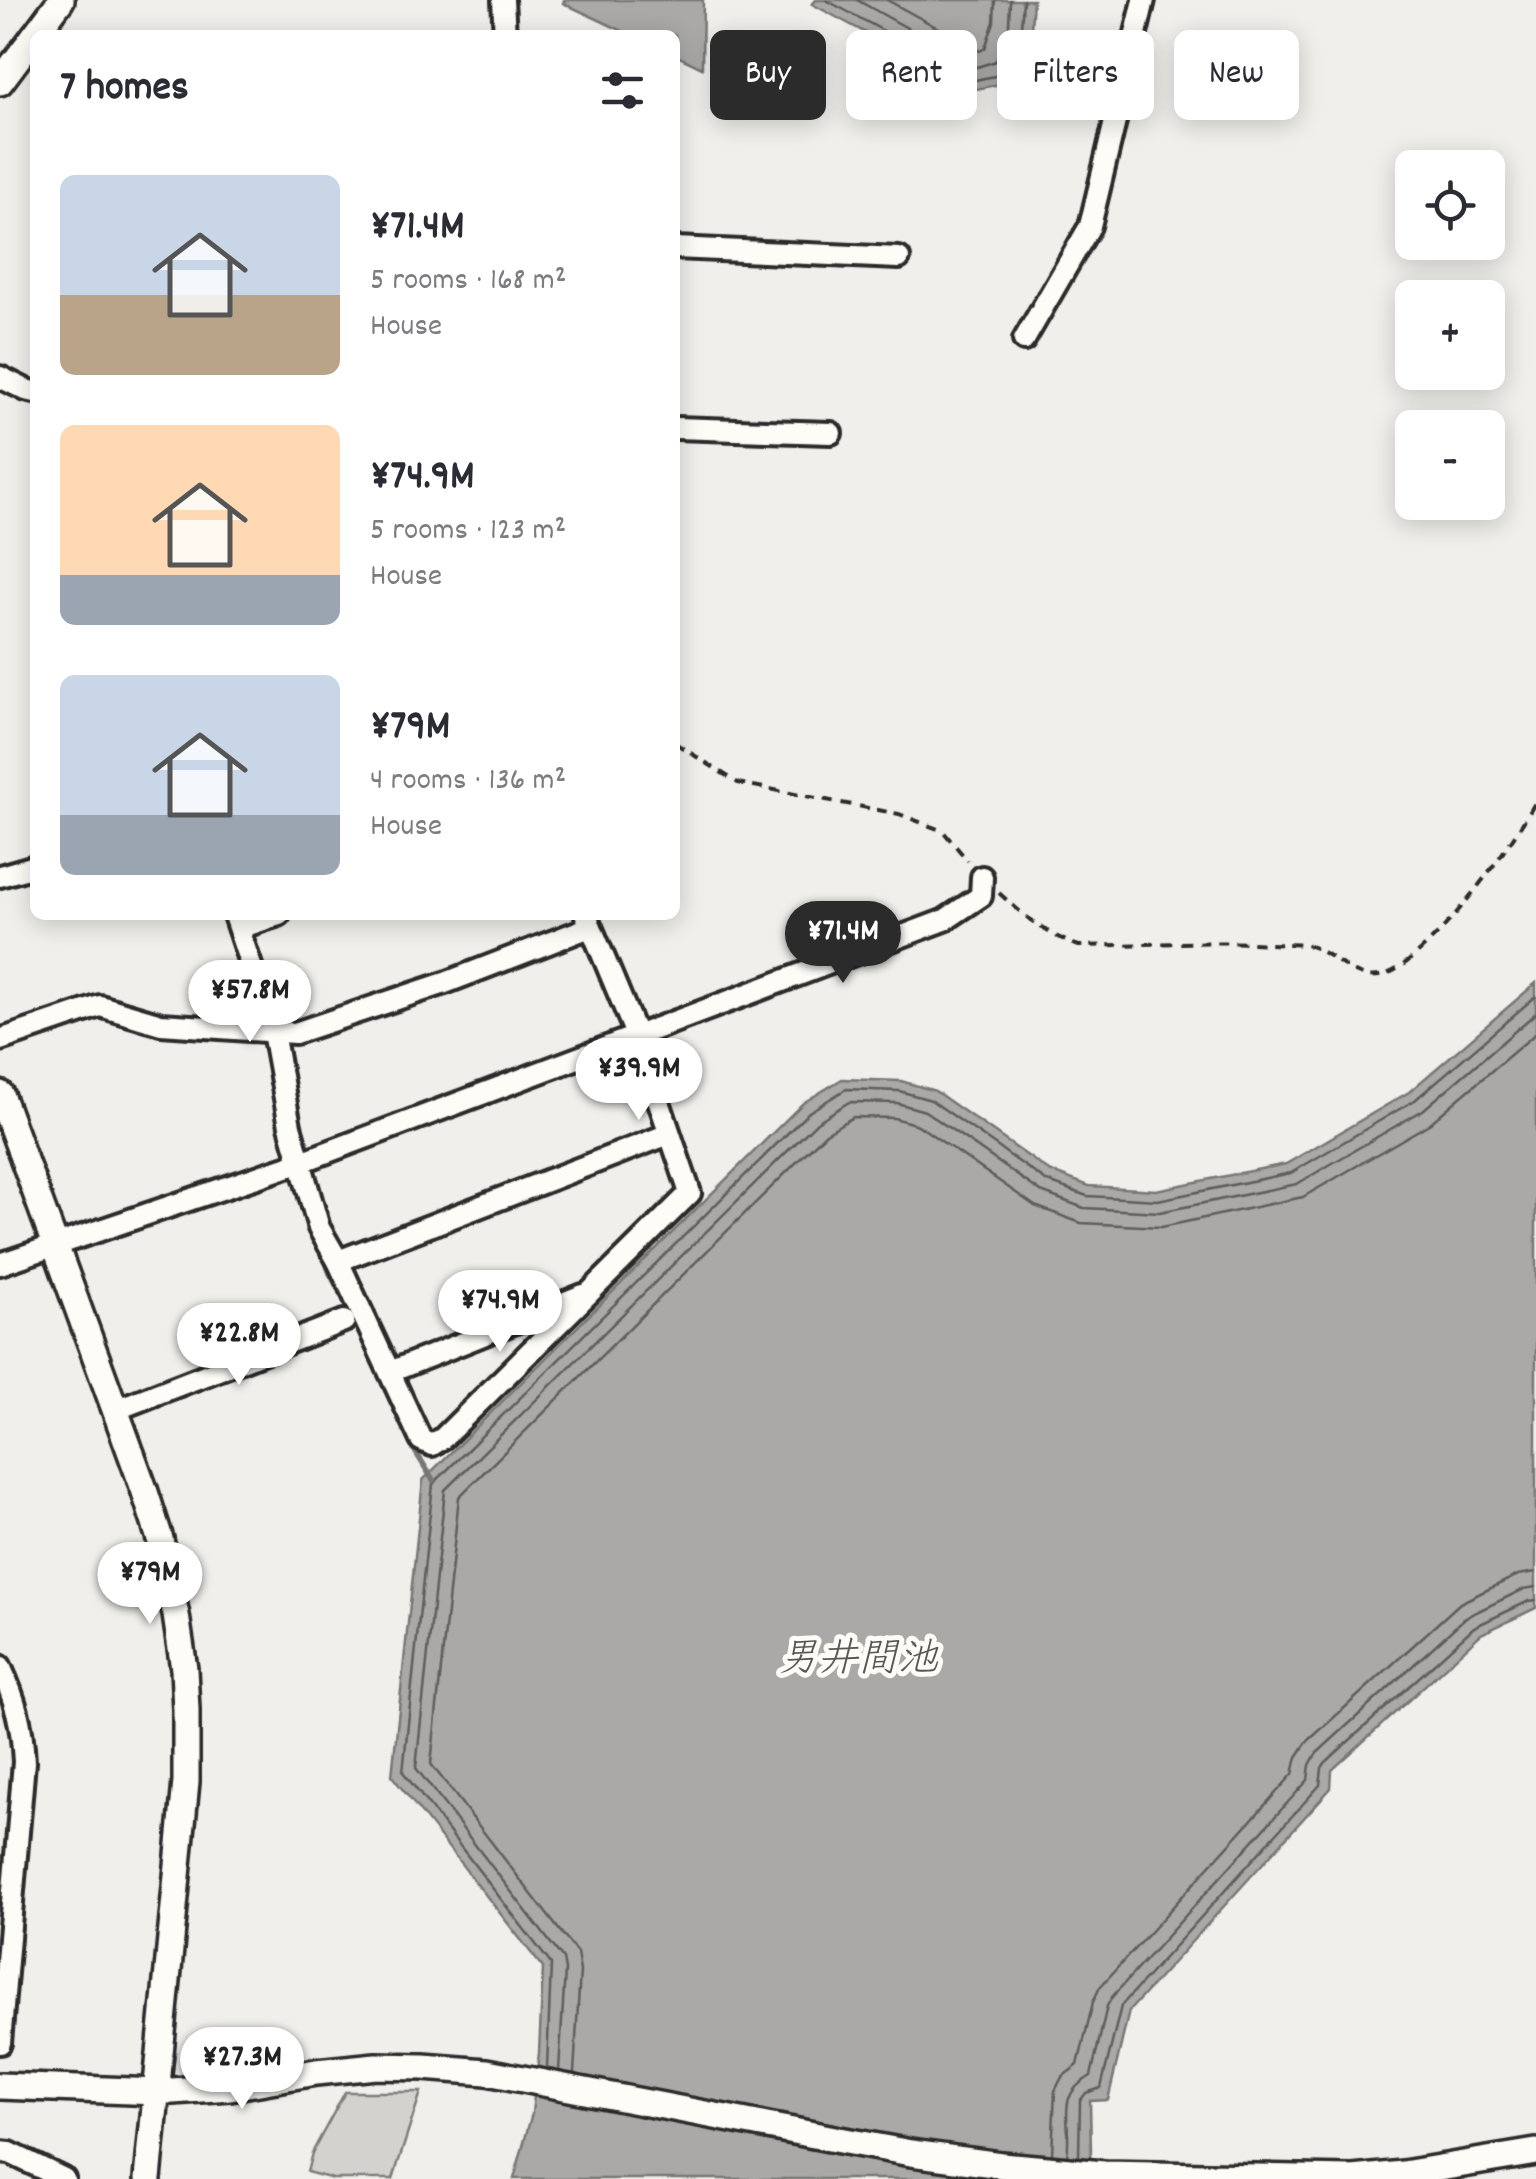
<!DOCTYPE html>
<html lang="en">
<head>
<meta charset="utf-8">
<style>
	body { margin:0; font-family:Dekko,"Klee One",sans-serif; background:#f7f7f7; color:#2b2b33; height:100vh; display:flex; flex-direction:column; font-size:38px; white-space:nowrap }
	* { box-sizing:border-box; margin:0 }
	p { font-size:32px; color:#7c7c81 }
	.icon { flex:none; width:55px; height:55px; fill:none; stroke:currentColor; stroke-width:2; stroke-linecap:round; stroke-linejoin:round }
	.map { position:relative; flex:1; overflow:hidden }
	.drawer { position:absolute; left:30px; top:30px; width:650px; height:890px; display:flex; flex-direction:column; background:#fff; border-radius:15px; box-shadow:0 5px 25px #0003 }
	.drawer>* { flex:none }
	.guide { position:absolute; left:710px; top:30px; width:675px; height:90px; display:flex; gap:20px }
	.tools { position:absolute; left:1395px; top:150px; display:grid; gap:20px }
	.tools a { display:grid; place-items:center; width:110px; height:110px; border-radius:15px; background:#fff; box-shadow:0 5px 25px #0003; font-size:50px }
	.price { position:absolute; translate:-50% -85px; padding:0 22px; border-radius:35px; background:#fff; color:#222; font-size:32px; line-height:65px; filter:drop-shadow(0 2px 5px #0008) }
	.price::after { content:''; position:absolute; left:50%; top:60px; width:30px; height:22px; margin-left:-15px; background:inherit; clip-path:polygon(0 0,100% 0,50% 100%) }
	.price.selected { background:#2b2b2b; color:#fff }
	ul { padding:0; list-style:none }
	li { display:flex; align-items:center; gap:30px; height:250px; padding:0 30px }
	li span { display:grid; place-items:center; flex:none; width:280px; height:200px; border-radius:15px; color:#555 }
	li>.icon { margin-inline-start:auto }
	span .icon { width:120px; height:120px; fill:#fffc; stroke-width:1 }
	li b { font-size:42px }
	h2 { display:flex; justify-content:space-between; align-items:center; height:120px; padding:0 30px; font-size:42px }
	.pill { padding:0 35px; border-radius:15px; background:#fff; box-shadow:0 5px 25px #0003; font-size:35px; line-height:90px }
	.pill.selected { background:#2b2b2b; color:#fff }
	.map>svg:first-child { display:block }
	.green { fill:#d3d2cf; stroke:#7f7e7d; stroke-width:2.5 }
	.water { fill:#aaa9a7; stroke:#777775; stroke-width:2.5 }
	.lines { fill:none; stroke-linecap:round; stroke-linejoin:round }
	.shore { stroke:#5e5d5d; stroke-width:2.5 }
	.stream { stroke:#777775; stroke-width:6 }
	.minor-casing { stroke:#2b2b2b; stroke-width:28 }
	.tertiary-casing { stroke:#2b2b2b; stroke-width:32 }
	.path { stroke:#2b2b2b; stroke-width:4; stroke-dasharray:10 8; stroke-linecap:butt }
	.minor { stroke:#fdfcf7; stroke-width:20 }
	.tertiary { stroke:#fdfcf7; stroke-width:25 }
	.labels { text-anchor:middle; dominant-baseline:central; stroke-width:10; stroke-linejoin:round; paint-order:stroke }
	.water-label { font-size:40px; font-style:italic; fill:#575756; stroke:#fdfcf7 }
</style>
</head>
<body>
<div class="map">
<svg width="1536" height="2179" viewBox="0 0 1536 2179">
	<rect width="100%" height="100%" fill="#f0efeb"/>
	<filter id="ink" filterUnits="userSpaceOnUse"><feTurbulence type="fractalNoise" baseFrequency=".01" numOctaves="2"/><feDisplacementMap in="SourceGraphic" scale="20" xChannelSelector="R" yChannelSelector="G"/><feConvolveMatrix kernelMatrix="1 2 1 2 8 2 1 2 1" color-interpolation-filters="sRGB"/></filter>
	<g filter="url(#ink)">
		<path class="green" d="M345 2092H421L393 2179H333L307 2172 312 2153Z"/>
		<g class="water">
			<path d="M564 0H703L702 68 675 55V35H631L563 3Z"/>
			<path d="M816 0H1033L1031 29 1014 81 972 90 812 4Z"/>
			<path d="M1536 983V1608L1481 1634 1332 1770 1331 1788 1129 2011 1108 2100 1090 2101 1091 2152 1084 2179H514L532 2113 539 2053 543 1968 392 1776 423 1480 803 1103 842 1079 901 1081 935 1091 1049 1171 1089 1186 1156 1190 1286 1164 1409 1092Z"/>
		</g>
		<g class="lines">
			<g class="shore">
				<path d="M826 0 975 80 1000 75 1006 72 1021 27 1023 0"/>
				<path d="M857 0 977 67 996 61 1009 25 1010 0"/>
				<path d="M887 0 980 51 985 48 994 22 995 0"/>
				<path d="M547 2068 551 1964 403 1772 433 1484 809 1112 846 1089 899 1091 931 1100 1046 1181 1087 1196 1158 1200 1291 1173 1415 1100 1536 996"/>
				<path d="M559 2071 565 1970 563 1959 416 1768 445 1490 817 1122 849 1102 897 1103 925 1111 1041 1192 1084 1208 1160 1212 1297 1184 1423 1110 1536 1013"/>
				<path d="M574 2073 580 1971 577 1953 431 1764 459 1497 826 1133 853 1117 894 1118 918 1125 1035 1206 1081 1223 1162 1227 1303 1197 1429 1124 1536 1033"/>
				<path d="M1052 2154 1055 2091 1062 2077 1078 2065 1093 2002 1100 1987 1293 1774 1297 1757 1307 1742 1460 1603 1518 1575 1536 1572"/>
				<path d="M1067 2156C1073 2120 1053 2097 1091 2076L1107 2006 1112 1997 1308 1780 1310 1765 1316 1754 1466 1617 1524 1589 1536 1587"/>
				<path d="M1079 2157 1080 2101 1086 2093 1101 2088 1121 2006 1320 1785 1322 1768 1325 1763 1474 1627 1529 1601 1536 1600"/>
			</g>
			<g class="stream">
				<path d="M267 1050 270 1079 277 1106"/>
				<path d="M321 1248 330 1273 354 1318"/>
				<path d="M371 1357 412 1446 433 1480"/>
			</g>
			<defs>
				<g id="minor">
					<path d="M503 0 505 35"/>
					<path d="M675 248 899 258"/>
					<path d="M1024 340 1090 226 1144 0"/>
					<path d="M0 377 26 390 35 392"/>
					<path d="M675 428 831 433"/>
					<path d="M0 876 35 866"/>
					<path d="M234 915 273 1032 290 1126 319 1228 338 1261 421 1440 432 1445 443 1438 690 1193 637 1037 586 915"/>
					<path d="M239 928 279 915"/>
					<path d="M0 1040 100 1006 161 1024 295 1033 445 983 590 927"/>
					<path d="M338 1261 669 1134"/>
					<path d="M0 1264 301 1162 945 920 981 896 982 877"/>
					<path d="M390 1372 583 1295"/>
					<path d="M115 1410 344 1321"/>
					<path d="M0 1666C16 1701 22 1724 24 1762L0 2043"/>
					<path d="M0 2152 10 2153 64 2179"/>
				</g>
				<g id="tertiary">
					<path d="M35 35 61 0"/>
					<path d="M0 82 35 35"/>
					<path d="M0 1094 144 1489 160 1539 176 1615 184 1669 186 1710V1782L148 2179"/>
					<path d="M0 2086 158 2092 230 2087 316 2072 376 2066 423 2067 487 2072 845 2141 911 2153 1001 2165 1104 2174 1351 2179"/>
					<path d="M1353 2179 1403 2174 1536 2152"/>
				</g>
			</defs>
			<use href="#minor" class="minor-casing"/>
			<use href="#tertiary" class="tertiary-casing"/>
			<g class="path">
				<path d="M675 743 738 783 899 814 943 831 968 861"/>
				<path d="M999 893C1024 916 1047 935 1079 946 1143 945 1208 940 1271 944 1283 945 1299 943 1310 946 1334 954 1352 980 1379 976 1424 970 1514 841 1536 801"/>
			</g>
			<use href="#minor" class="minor"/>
			<use href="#tertiary" class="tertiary"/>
		</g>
	</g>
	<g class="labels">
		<g class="water-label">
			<text x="858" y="1662">男井間池</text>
		</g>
	</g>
</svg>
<div class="tools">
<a><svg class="icon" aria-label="locate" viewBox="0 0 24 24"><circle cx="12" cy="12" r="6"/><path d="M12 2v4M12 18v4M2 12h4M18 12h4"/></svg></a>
<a>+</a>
<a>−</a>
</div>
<b class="price selected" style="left:843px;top:986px">¥71.4M</b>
<b class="price" style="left:250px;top:1045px">¥57.8M</b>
<b class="price" style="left:639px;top:1123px">¥39.9M</b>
<b class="price" style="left:500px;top:1355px">¥74.9M</b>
<b class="price" style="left:239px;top:1388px">¥22.8M</b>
<b class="price" style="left:150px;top:1627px">¥79M</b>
<b class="price" style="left:242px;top:2112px">¥27.3M</b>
<div class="guide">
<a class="pill selected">Buy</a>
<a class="pill">Rent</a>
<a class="pill">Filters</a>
<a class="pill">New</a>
</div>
<section class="drawer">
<h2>7 homes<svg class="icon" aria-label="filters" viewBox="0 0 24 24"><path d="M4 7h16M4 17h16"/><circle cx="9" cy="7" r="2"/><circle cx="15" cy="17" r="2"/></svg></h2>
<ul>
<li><span style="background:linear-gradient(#c9d6e8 60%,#b9a48a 0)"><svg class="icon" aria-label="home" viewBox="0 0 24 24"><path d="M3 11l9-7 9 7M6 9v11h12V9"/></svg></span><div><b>¥71.4M</b><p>5 rooms · 168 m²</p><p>House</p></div></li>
<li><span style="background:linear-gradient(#ffd9b3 75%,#9aa5b1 0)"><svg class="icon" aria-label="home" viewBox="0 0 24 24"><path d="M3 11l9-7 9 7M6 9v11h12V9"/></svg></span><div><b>¥74.9M</b><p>5 rooms · 123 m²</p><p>House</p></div></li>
<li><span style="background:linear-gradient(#c9d6e8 70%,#9aa5b1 0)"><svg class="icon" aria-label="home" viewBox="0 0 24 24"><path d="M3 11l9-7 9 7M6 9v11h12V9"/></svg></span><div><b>¥79M</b><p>4 rooms · 136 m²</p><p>House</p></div></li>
</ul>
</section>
</div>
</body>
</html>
